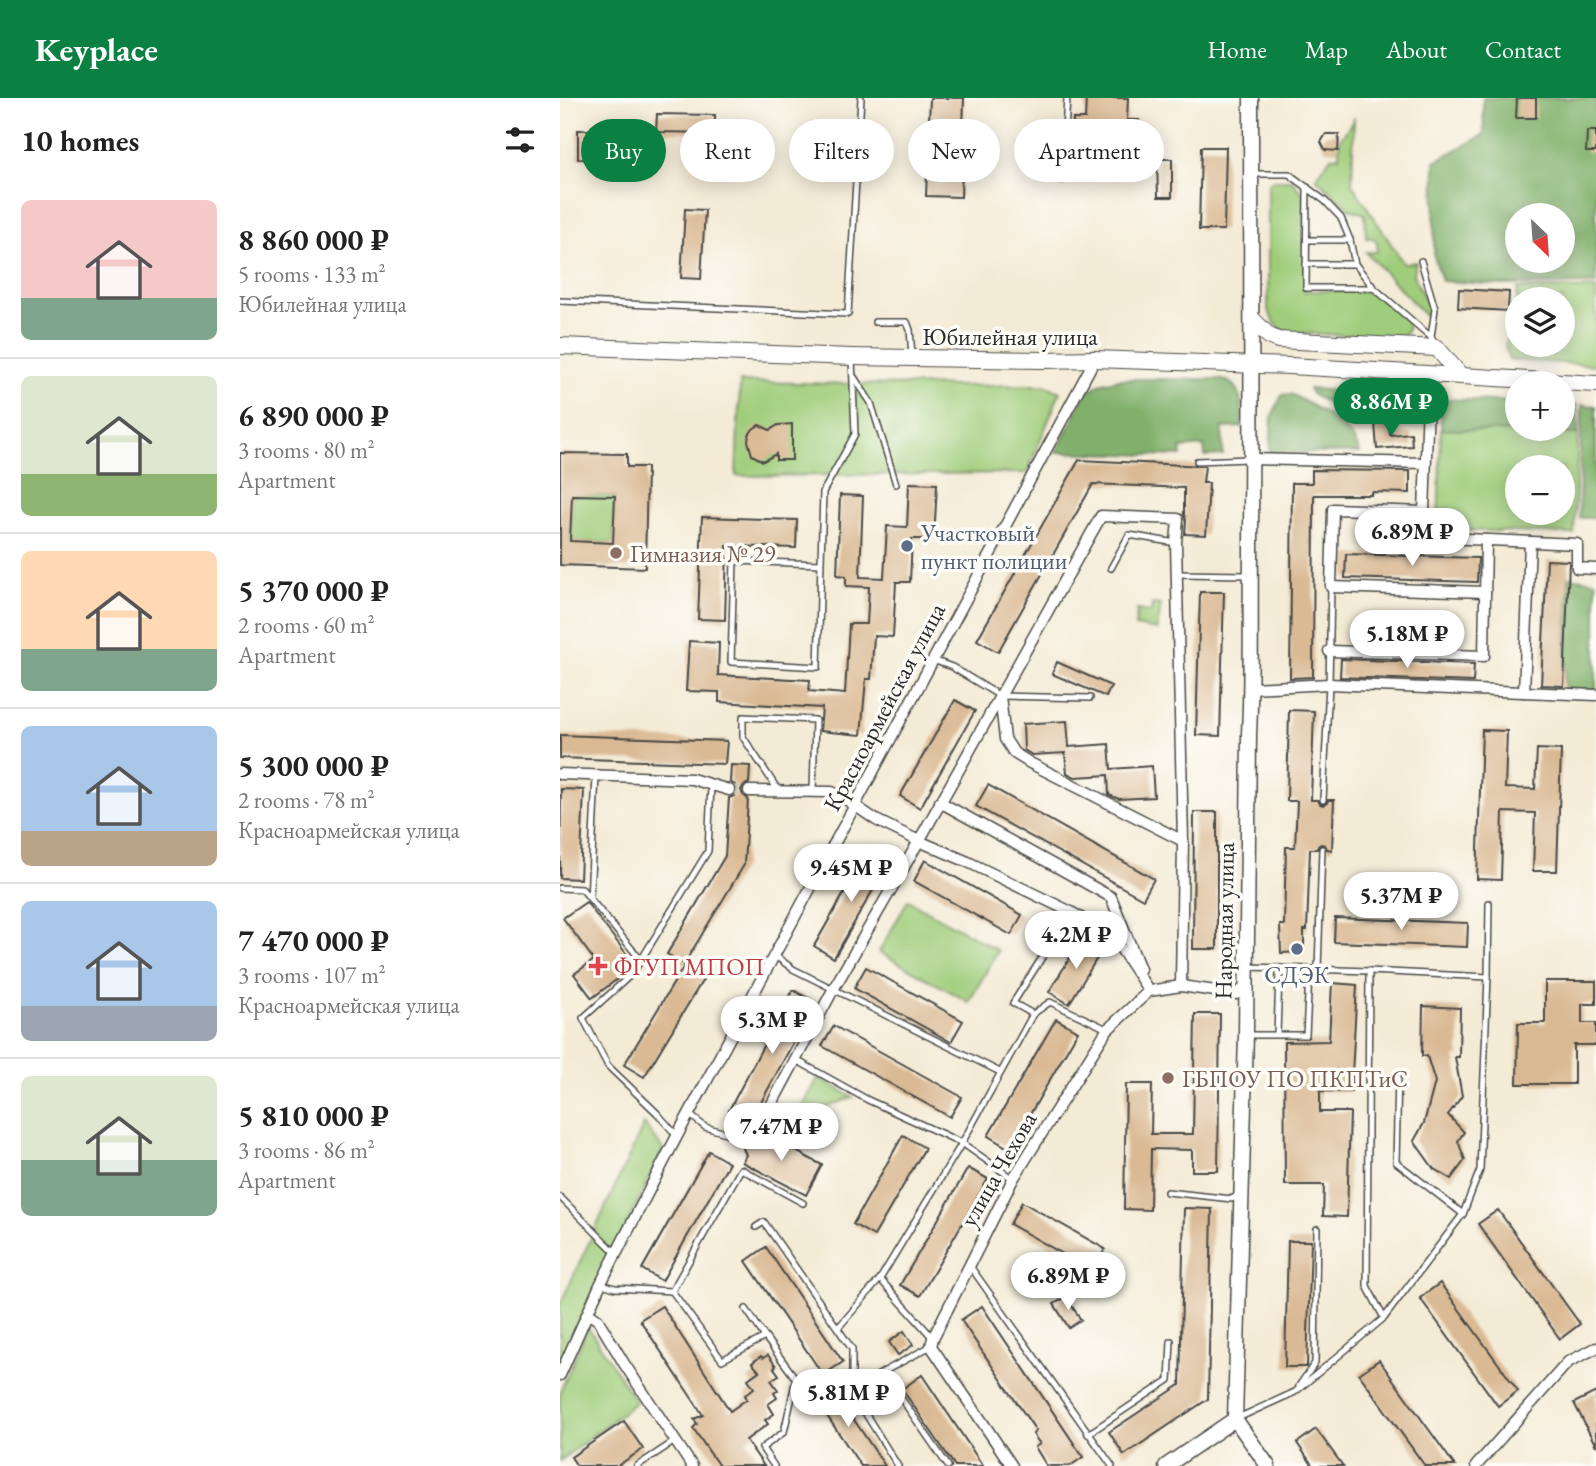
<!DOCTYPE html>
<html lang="en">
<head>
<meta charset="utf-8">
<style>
	body { margin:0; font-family:"EB Garamond",serif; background:#f6f6f6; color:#222; height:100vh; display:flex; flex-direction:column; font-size:26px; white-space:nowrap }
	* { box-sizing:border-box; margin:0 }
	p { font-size:23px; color:#767676 }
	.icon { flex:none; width:38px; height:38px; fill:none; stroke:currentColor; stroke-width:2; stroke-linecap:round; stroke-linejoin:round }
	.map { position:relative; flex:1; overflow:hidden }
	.details { display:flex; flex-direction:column; background:#fff; width:560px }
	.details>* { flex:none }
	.top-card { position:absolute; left:21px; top:21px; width:665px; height:63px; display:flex; gap:14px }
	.needle { width:46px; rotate:155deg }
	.controls { position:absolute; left:945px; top:105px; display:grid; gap:14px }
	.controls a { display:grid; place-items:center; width:70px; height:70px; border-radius:50%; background:#fff; box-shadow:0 4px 18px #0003; font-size:35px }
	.price { position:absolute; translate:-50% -60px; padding:0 16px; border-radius:24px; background:#fff; color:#222; font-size:23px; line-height:46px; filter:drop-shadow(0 2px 4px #0008) }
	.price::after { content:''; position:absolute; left:50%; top:42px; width:21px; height:16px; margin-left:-10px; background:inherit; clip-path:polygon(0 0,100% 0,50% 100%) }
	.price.selected { background:#0b8043; color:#fff }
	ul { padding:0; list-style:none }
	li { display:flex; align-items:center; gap:21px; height:175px; padding:0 21px }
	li+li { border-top:2px solid #e0e0e0 }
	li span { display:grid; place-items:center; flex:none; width:196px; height:140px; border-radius:10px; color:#555 }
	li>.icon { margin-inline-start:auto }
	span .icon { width:84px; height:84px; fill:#fffc; stroke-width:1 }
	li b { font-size:30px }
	h2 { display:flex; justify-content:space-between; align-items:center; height:84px; padding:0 21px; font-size:30px }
	.chip { padding:0 24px; border-radius:32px; background:#fff; box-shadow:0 4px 18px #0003; font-size:24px; line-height:63px }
	.chip.selected { background:#0b8043; color:#fff }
	header { display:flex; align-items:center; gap:42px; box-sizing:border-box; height:98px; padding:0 35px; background:#0b8043; color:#fff }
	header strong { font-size:33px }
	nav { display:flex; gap:38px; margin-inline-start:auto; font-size:24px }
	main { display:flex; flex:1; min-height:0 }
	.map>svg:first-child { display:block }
	.green { fill:#a0cd7b; stroke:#667c53; stroke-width:2; fill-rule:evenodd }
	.forest { fill:#80b06b; stroke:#566e4b; stroke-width:2; fill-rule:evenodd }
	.building { fill:#daba94; fill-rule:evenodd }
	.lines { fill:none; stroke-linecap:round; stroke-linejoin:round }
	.street-tunnel { stroke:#ccc5b4; stroke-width:10; stroke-dasharray:10 5; stroke-linecap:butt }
	.lane-casing { stroke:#494845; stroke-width:8 }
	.street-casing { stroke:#494845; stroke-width:13 }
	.secondary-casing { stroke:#494845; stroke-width:17 }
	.primary-casing { stroke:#494845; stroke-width:18 }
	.lane { stroke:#fff; stroke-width:5 }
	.street { stroke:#fff; stroke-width:10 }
	.secondary { stroke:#fff; stroke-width:14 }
	.primary { stroke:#fff; stroke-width:16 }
	.service-dot { fill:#5c6f8a; stroke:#fdfcf7; stroke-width:2.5 }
	.education-dot { fill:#8d6e63; stroke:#fdfcf7; stroke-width:2.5 }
	.health-dot { fill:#e0444e; stroke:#fdfcf7; stroke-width:2.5 }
	.labels { text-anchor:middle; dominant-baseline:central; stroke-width:7; stroke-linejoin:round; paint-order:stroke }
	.street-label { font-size:24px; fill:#2b2b2b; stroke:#fdfcf7 }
	.service-label { font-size:24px; fill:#4e5e75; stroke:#fdfcf7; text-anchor:start }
	.education-label { font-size:24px; fill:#785e54; stroke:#fdfcf7; text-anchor:start }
	.health-label { font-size:24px; fill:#be3a42; stroke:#fdfcf7; text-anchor:start }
</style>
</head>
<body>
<header>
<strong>Keyplace</strong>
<nav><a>Home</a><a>Map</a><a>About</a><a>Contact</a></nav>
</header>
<main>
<section class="details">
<h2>10 homes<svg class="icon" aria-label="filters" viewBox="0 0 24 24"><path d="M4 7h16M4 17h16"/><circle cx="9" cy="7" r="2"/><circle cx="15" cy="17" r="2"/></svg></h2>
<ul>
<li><span style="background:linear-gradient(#f6c9c9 70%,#7fa58c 0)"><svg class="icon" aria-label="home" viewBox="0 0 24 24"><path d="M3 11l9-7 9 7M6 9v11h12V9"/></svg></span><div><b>8 860 000 ₽</b><p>5 rooms · 133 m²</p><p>Юбилейная улица</p></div></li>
<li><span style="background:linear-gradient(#dfe7d0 70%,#8fb573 0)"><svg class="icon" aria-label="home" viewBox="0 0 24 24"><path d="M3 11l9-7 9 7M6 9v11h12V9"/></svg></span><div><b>6 890 000 ₽</b><p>3 rooms · 80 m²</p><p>Apartment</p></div></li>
<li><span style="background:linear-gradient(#ffd9b3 70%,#7fa58c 0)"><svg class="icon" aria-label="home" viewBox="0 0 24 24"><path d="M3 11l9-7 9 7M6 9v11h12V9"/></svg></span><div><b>5 370 000 ₽</b><p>2 rooms · 60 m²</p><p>Apartment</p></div></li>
<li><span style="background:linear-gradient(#a9c7e8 75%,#b9a48a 0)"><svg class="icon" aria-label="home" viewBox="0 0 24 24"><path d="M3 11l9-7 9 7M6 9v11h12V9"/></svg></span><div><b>5 300 000 ₽</b><p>2 rooms · 78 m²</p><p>Красноармейская улица</p></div></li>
<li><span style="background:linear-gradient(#a9c7e8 75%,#9aa5b1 0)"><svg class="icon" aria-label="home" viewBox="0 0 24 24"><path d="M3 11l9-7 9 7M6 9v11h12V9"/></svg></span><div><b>7 470 000 ₽</b><p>3 rooms · 107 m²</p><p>Красноармейская улица</p></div></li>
<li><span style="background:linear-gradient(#dfe7d0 60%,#7fa58c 0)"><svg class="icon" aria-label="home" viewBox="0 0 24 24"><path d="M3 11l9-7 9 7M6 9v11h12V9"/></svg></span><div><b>5 810 000 ₽</b><p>3 rooms · 86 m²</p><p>Apartment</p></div></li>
</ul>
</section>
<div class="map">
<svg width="1036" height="1368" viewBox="0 0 1036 1368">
	<rect width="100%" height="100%" fill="#fdfcf7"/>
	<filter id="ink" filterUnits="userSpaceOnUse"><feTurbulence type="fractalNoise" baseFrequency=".0143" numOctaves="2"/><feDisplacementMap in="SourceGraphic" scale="14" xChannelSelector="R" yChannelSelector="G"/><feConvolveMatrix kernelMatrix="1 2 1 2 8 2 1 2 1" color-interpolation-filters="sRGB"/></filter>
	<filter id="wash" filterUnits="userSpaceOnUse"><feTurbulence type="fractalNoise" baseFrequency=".00686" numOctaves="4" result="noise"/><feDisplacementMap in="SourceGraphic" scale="28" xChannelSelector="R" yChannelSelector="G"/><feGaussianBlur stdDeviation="1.57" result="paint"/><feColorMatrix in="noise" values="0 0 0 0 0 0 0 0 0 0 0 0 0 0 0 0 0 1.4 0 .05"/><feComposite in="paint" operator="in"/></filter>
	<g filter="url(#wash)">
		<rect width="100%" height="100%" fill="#f4ebd6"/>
		<g class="green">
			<path d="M794 21 792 86 844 166 856 164 853 177 868 208V221L806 154H817V145L814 140H806L805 116 790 111 756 80 771 59 779 58 780 42Z"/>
			<path d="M714 82H732L745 99V193H811L848 224 847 233 838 240 724 234 714 224 708 212V86Z"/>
			<path d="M958 190 1036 191V267L949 262 945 247 956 228 957 202V247H1003V201H957Z"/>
			<path d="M180 284 402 288 485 287 500 294 467 375 176 378Z"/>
			<path d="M881 331 1018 336 1014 436 878 431ZM957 369H1003V415H957Z"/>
			<path d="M12 397 55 398 53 445 10 443Z"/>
			<path d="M592 506 601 507 597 532 575 528 577 512 591 514Z"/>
			<path d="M348 802 438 853 409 904 319 854Z"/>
			<path d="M258 980 293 999 235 1022Z"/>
			<path d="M84 1026 103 1051 0 1267V1207Z"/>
			<path d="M28 1229 76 1304 0 1363V1294Z"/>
		</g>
		<g class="forest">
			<path d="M923 0H1036V186L944 187 882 183 874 158 875 63 924 37ZM957 117H1003V163H957Z"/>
			<path d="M560 281H657C661 282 665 282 669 284 684 293 682 315 682 329L662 330 663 357 645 358 644 348 621 350 622 358 496 354 526 295 539 286Z"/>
			<path d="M749 291 860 297 861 317 805 315V329L792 328 780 312 751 296Z"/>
			<path d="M731 296C754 309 792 327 800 355L710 354 712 318 722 297Z"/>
			<path d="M881 301 957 304V331H1003V307H1017L1018 336 881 331Z"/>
			<path d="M1022 307 1036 308V420H1019Z"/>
			<path d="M1009 479 1036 483V594L1004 592Z"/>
		</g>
		<g id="blocks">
			<g class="building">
				<path d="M370 0H404L401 99 366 98Z"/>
				<path d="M526 0H568L567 22H579L578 52H565V79L523 78V52L512 51 513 21H525Z"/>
				<path d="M957 0H976V20H956Z"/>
				<path d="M97 16 155 17V35L96 34Z"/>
				<rect x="18" y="32" width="18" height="29"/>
				<path d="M1027 33H1036V54H1026Z"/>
				<path d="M766 36H779L778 53 765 52 761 44Z"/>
				<path d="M641 49H666L664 132H639Z"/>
				<path d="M597 61H612V99H598Z"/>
				<path d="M125 111 145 112 141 181 121 180Z"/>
				<path d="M899 191 949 194 948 213 898 210Z"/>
				<path d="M829 324 830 337 851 335 852 348 817 351 815 325Z"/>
				<path d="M232 326V362H216V356L203 363 192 357 188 343 189 337 193 331 199 327 210 332 218 327Z"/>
				<path d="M0 355 67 356V369H87L85 470 0 467ZM12 397 55 398 53 445 10 443Z"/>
				<path d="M519 362 645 368 643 385H649L646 437 625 436 626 422 624 416V390L533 386 438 554 417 542Z"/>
				<path d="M752 372 850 373V395L811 394V397H754L753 579 730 580 732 385H752Z"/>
				<path d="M349 385 377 386 374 441H352L350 484H336L333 539 314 538 311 581H306L301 637 260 633 262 610 159 604V594L126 593 129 543 159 545 158 577 250 582 249 593 285 596 289 526H307L309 489 286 488V478L277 477 280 397 303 398 300 479 324 480 327 428 347 429Z"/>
				<path d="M142 419 237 422 236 450 167 448 165 522 138 521Z"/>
				<path d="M786 456 918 460 917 484 785 480Z"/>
				<path d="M987 462 1009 463 1004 588 981 587Z"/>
				<path d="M640 494H664L660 638 636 637Z"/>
				<path d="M781 561 914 566 913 584 780 579Z"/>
				<path d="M497 564 551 588 546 599 492 576Z"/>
				<path d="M395 602 415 613 360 710 340 698Z"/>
				<path d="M729 612 754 613 751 702H758L760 706 763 707 767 705 768 702H774L772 752 767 751 765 747 761 746 758 748 757 751H750L747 832H744V854L721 855 720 827H724L726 749H735L737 703H727Z"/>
				<path d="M507 623 509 649 549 646 551 671 592 668 594 699 559 701 549 697 548 677 515 679 507 675 505 655 472 657 464 652 463 626Z"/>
				<path d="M922 632 947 633 945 690 975 691 977 651 1001 652 997 773H973L975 715 943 714 941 782 917 781Z"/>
				<path d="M0 637 167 643 165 666 0 660Z"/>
				<path d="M171 667 190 668 189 685 185 687 181 692 183 697 188 701 184 767 124 866 107 856 165 758 169 700 174 698 177 694 175 687 170 684Z"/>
				<path d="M428 687 594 781 583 801 416 708Z"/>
				<path d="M1 691 24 692 20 781 0 780Z"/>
				<path d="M634 714H657V851H633Z"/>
				<path d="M309 752 329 764 274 860 254 848Z"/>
				<path d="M365 762 462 817 451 837 354 783Z"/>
				<path d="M26 804 69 859 58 867 64 876 32 900 14 876 34 862 3 820Z"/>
				<path d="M775 820 908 825 907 849 774 844Z"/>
				<path d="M522 840 542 852 509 906 489 894Z"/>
				<path d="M124 868 144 880 84 979 64 967Z"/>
				<path d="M306 869 403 923 391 944 294 890Z"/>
				<path d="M985 883H1036V906H1022V925H1036V947H1014V986H957L958 925H985Z"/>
				<path d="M772 885 797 887 791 994 760 993V1014H790L787 1119 763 1118 764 1087H725L724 944 769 943Z"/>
				<path d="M233 892 255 904 191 1023 169 1012Z"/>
				<path d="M863 908 900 910 899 959H895L902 998 888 1017 904 1034 898 1043 905 1062 891 1081 874 1071 854 1043 864 1025 875 984 867 958H862Z"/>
				<path d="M635 916H660L658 1073H632V1052L591 1051 590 1112 564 1111 566 986H592L591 1036H633Z"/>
				<path d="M496 921 518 933 450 1051 428 1038Z"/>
				<path d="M274 928 402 999 390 1019 262 948Z"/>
				<path d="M206 1037 262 1067 246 1097 182 1064 186 1057 183 1050 188 1040Z"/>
				<path d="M343 1037 365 1050 314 1138 293 1126Z"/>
				<path d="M149 1053 169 1065 102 1183 82 1171Z"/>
				<path d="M408 1070 428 1081 360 1198 340 1187Z"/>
				<path d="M462 1104 545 1151 533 1173 450 1126Z"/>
				<path d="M624 1110 652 1111 648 1301 564 1357 549 1334 620 1287Z"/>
				<path d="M938 1112 1020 1226 1000 1241 918 1126Z"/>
				<path d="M728 1143H751L747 1267 746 1269H725Z"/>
				<path d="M206 1149 283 1264 263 1277 186 1163Z"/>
				<path d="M880 1185 958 1293 938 1308 860 1200Z"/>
				<path d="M506 1199 521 1222 509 1230 494 1206Z"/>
				<path d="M102 1208 170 1313 187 1301 185 1297 194 1290 188 1281 199 1273 192 1265 201 1258 203 1260 208 1257 216 1268 214 1270 219 1277 211 1282 218 1292 214 1295 217 1300 208 1306 214 1316 205 1322 208 1326 186 1342 204 1368H159L133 1330 137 1326 134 1321 143 1317 80 1222Z"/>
				<path d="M422 1208 523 1359 510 1368H487L475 1349 480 1346 473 1336 476 1333 401 1222Z"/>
				<path d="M344 1233 353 1247 338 1257 329 1244Z"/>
				<path d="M819 1262 895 1368H865L799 1276Z"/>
				<path d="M362 1277 423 1368H395L342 1291Z"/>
				<path d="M272 1289 325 1368H301L255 1300Z"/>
				<path d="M1036 1294V1348L1014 1305Z"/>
				<path d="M64 1323 83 1351 57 1368H17L11 1359Z"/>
				<path d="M756 1331 783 1368H753L737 1345Z"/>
			</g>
		</g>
	</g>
	<g filter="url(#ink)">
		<use href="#blocks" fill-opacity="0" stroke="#494845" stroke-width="2"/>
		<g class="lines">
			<path class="street-tunnel" d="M169 692 189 693"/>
			<defs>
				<g id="lane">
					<path d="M694 76H729L765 103 781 120 790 142 795 166 814 190 871 239 876 247"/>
					<path d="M502 82 507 0"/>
					<path d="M747 89 746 190H814"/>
					<path d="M747 142H790"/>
					<path d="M861 163 875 211 871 239"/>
					<path d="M746 166H795"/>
					<path d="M0 203 288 216 301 0"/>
					<path d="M315 224H347L350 232 352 257"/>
					<path d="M294 279 311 305 336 386"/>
					<path d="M637 363 689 361"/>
					<path d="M261 466 174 463 171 564 258 569 263 394 295 336 292 261"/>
					<path d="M551 470 569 437 616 445"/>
					<path d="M618 476 688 477"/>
					<path d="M373 562 392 569 440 598 530 600"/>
					<path d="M218 692 183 639V619L255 622 253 693"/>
					<path d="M763 702 769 586 771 489"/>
					<path d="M0 790 22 791 81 862"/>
					<path d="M30 800 36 678"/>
					<path d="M214 857 233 871 440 974"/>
					<path d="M690 869 809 873 928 879"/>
					<path d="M758 871 762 751"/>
					<path d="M809 873 807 1188 824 1220"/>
					<path d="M473 916 490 904 547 931"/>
					<path d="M689 937H746L749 877 719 875 717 937"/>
					<path d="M236 962 308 1002 402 1045 453 1081"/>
					<path d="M838 977 836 1064 903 1116"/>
					<path d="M129 1016 145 1029 166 1035"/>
					<path d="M117 1038 97 1015 48 968 23 920 73 875 148 753 151 687"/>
					<path d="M607 1094 672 1101 679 1096"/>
					<path d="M0 1099 57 1156"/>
					<path d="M196 1129 204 1124 292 1251V1294L338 1368"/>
					<path d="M410 1168 552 1368"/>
					<path d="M42 1186 55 1190 112 1193"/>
					<path d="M186 1211 205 1239"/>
					<path d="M278 1230 320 1181"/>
					<path d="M373 1240 320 1181 402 1045 473 916 453 905 511 814"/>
					<path d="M323 1274 371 1248"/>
					<path d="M739 1288 755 1265 757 1131"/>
					<path d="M292 1294 323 1274 388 1368"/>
					<path d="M678 1320 735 1294 824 1220 903 1116 920 1072 928 879 929 805"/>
					<path d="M528 1336 609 1282 611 1243"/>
					<path d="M77 1368 115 1343"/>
					<path d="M214 1368 202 1350 224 1334 236 1281 205 1239 162 1262 112 1193 181 1071 243 1105"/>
				</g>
				<g id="street">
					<path d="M869 276 864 414C867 430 871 433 885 440L1017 446V470L1036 471"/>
					<path d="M692 361 865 365"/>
					<path d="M864 414 773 411 771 489 925 494"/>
					<path d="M769 553 924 558 926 442"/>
					<path d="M691 590 769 586 1036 597"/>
					<path d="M964 594 970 444"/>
					<path d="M440 598 445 641 454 655 470 665 623 743"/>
					<path d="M0 676 132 681 169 692"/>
					<path d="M189 693 272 694 284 700 316 722 359 743 541 418 618 421 616 445 623 743 621 888"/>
					<path d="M380 704 551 799 580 871"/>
					<path d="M200 1028 274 890 359 743 408 764 511 814 554 840 589 893"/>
					<path d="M28 1215 38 1222 65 1267 132 1368"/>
					<path d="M0 1277 41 1185 117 1038 535 261"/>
					<path d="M452 1368 371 1248 373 1240 453 1081 547 932 589 893 621 888 676 896 686 889"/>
					<path d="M916 1368 1008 1264 1036 1250"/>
				</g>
				<g id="secondary">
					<path d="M691 0C691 152 692 304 691 456 690 516 692 576 689 636L686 937 675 1321 708 1368"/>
					<path d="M606 1368 675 1321"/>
				</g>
				<g id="primary">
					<path d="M693 222 709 238 718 242 877 250 900 277"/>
					<path d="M0 248 292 259 483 262 535 261 730 268 1036 286"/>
				</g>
			</defs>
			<use href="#lane" class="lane-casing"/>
			<use href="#street" class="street-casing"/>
			<use href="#secondary" class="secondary-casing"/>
			<use href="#primary" class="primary-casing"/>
			<use href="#lane" class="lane"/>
			<use href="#street" class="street"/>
			<use href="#secondary" class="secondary"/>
			<use href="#primary" class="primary"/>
		</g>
	</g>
	<g class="service-dot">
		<circle cx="347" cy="448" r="7"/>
		<circle cx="737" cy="851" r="7"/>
	</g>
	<g class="education-dot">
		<circle cx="56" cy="455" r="7"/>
		<circle cx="608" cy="980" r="7"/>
	</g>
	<path class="health-dot" d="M34.5 857.5h7v7h7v7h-7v7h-7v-7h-7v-7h7z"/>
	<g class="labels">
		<g class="street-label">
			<text x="450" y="238">Юбилейная улица</text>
			<text transform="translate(324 609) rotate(-62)">Красноармейская улица</text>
			<text transform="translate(664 823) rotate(-89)">Народная улица</text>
			<text transform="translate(438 1071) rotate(-60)">улица Чехова</text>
		</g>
		<g class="service-label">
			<text x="361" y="434">Участковый<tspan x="361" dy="28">пункт полиции</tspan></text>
			<text x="737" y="876" text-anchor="middle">СДЭК</text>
		</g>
		<g class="education-label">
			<text x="70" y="455">Гимназия № 29</text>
			<text x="622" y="980">ГБПОУ ПО ПКПТиС</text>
		</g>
		<g class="health-label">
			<text x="54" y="868">ФГУП МПОП</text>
		</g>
	</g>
</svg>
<div class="controls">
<a><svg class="needle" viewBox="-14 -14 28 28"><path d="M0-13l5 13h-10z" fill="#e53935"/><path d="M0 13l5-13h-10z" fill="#767676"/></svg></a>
<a><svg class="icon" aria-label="layers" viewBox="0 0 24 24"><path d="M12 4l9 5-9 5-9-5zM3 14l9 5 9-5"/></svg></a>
<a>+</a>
<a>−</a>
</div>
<b class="price selected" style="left:831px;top:340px">8.86M ₽</b>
<b class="price" style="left:852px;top:470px">6.89M ₽</b>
<b class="price" style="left:847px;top:572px">5.18M ₽</b>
<b class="price" style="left:291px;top:806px">9.45M ₽</b>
<b class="price" style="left:841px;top:834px">5.37M ₽</b>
<b class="price" style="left:516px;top:873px">4.2M ₽</b>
<b class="price" style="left:212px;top:958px">5.3M ₽</b>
<b class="price" style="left:221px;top:1065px">7.47M ₽</b>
<b class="price" style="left:508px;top:1214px">6.89M ₽</b>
<b class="price" style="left:288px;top:1331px">5.81M ₽</b>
<div class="top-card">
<a class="chip selected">Buy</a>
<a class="chip">Rent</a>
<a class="chip">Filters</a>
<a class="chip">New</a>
<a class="chip">Apartment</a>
</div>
</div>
</main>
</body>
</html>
